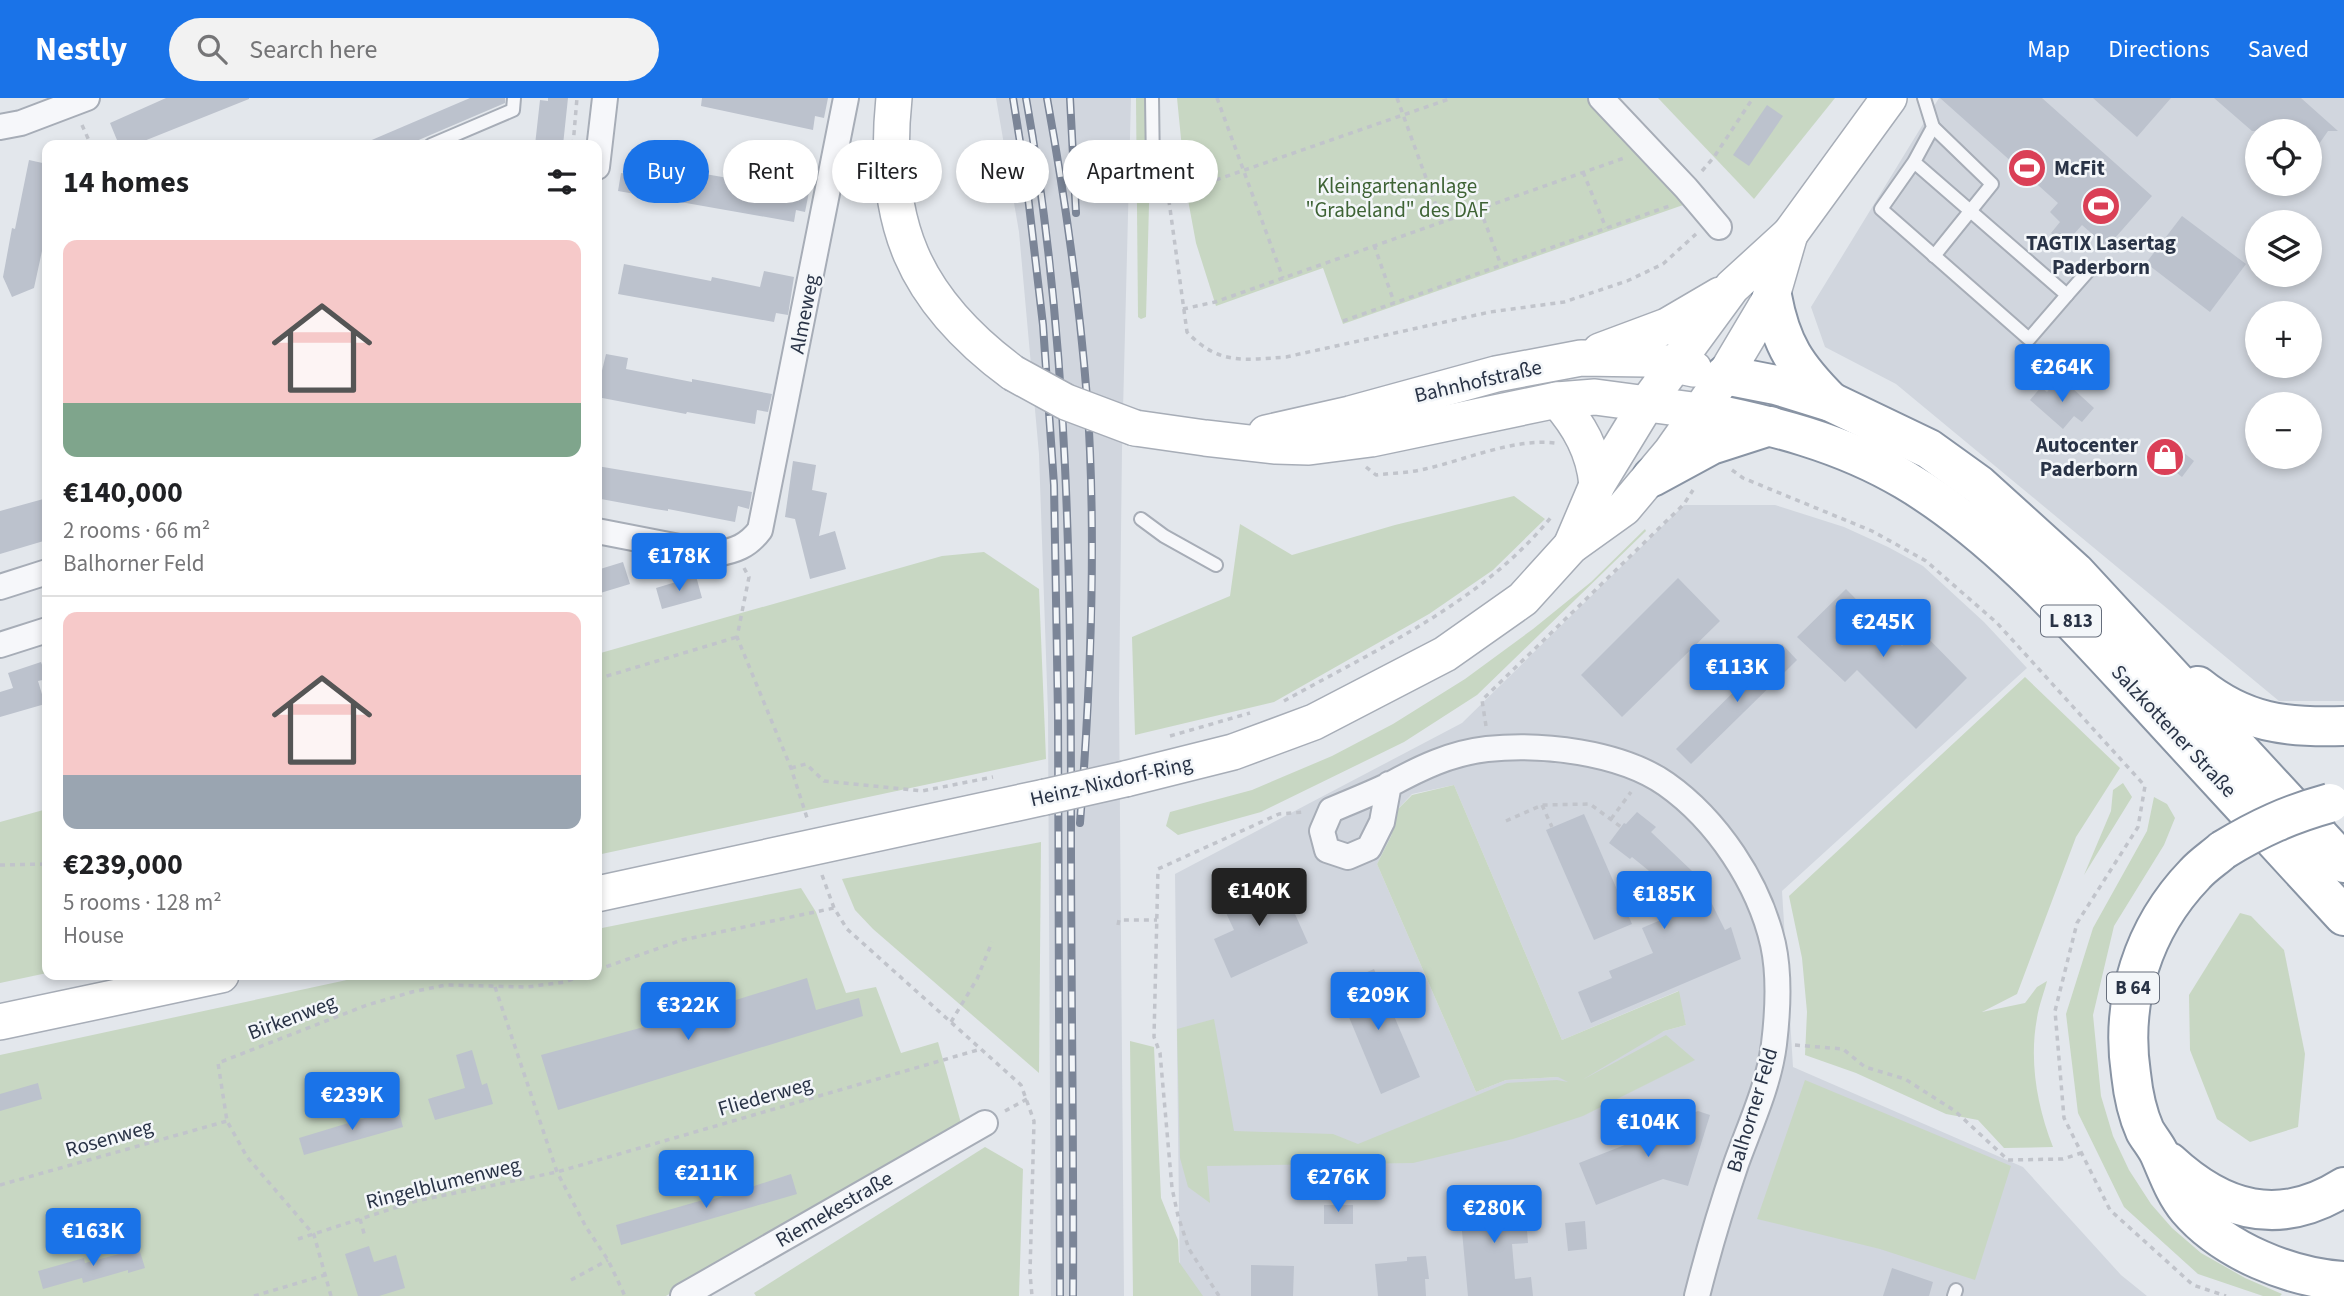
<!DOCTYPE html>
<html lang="en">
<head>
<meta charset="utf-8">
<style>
	body { margin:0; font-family:"Source Sans 3",sans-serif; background:#f2f2f2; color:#202124; height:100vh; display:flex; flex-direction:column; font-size:26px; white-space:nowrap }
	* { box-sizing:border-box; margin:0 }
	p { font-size:23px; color:#757577 }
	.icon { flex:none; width:38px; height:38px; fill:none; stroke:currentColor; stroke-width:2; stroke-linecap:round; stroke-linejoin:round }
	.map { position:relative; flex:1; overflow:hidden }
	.panel { position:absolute; left:42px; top:42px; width:560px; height:840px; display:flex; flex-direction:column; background:#fff; border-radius:14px; box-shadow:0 4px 10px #0003 }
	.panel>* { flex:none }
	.hud { position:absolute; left:623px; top:42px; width:665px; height:63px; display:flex; gap:14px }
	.tools { position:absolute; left:2245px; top:21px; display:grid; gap:14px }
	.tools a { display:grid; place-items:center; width:77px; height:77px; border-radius:50%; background:#fff; box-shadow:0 4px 10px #0003; font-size:35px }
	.price { position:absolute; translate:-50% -60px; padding:0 16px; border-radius:7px; background:#1a73e8; color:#fff; font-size:23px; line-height:46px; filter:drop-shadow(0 2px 4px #0008) }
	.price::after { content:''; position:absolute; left:50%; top:42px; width:21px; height:16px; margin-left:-10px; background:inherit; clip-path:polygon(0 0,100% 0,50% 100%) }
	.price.active { background:#222; color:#fff }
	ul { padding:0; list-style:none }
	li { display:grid; align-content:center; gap:14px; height:371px; padding:0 21px }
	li+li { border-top:2px solid #e0e0e0 }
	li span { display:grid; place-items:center; height:217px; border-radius:14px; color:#555 }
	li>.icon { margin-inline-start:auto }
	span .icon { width:126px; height:126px; fill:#fffc; stroke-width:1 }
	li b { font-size:30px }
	h2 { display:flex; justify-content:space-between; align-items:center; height:84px; padding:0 21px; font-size:30px }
	.pill { padding:0 24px; border-radius:32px; background:#fff; box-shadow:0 4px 10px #0003; font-size:24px; line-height:63px }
	.pill.active { background:#1a73e8; color:#fff }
	header { display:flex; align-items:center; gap:42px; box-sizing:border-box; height:98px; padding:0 35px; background:#1a73e8; color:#fff }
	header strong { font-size:33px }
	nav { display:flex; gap:38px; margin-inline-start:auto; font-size:24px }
	.search { width:490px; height:63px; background:#f2f2f2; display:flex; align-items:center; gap:18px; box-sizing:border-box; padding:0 24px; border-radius:38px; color:#757577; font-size:26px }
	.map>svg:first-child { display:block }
	.built { fill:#d1d6de; fill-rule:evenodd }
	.green { fill:#c8d7c3 }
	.building { fill:#bcc2cd }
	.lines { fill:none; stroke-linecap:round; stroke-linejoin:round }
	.service-casing { stroke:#a7adb7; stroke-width:16 }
	.minor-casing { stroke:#a7adb7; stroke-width:28 }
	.secondary-casing { stroke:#a7adb7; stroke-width:38 }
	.trunk-casing { stroke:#8994a4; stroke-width:42 }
	.path { stroke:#c1c4cb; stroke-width:3.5; stroke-dasharray:5 5; stroke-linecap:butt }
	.service { stroke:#f6f7fa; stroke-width:12 }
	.minor { stroke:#f6f7fa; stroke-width:24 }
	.secondary { stroke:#fff; stroke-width:35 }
	.trunk { stroke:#fff; stroke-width:38 }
	.rail-casing { stroke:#7b8597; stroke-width:8 }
	.rail { stroke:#f3f6f9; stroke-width:5; stroke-dasharray:16; stroke-linecap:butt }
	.secondary-bridge-casing { stroke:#a7adb7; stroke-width:38; stroke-linecap:butt }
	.trunk-bridge-casing { stroke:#8994a4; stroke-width:42; stroke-linecap:butt }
	.secondary-bridge { stroke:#fff; stroke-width:35 }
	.trunk-bridge { stroke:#fff; stroke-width:38 }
	.labels { text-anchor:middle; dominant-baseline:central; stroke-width:5; stroke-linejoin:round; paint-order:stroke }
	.shield { fill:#f3f6f9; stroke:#666e7c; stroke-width:2 }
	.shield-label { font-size:19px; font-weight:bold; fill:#293346 }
	.poi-label { font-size:21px; font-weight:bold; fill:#293346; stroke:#f3f6f9; text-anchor:start }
	.park-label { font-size:21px; fill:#3e6335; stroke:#f3f6f9 }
	.street-label { font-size:21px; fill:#293346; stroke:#f3f6f9 }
</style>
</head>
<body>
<header>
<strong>Nestly</strong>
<div class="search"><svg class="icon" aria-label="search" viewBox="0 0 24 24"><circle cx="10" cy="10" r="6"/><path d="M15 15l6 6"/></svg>Search here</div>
<nav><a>Map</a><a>Directions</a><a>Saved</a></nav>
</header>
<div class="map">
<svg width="2344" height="1198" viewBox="0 0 2344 1198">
	<rect width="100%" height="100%" fill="#e3e7ec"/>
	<g class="built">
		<path d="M996 0H1131L1122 352 1119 601 1124 1198H1051L1048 615 1039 356 1019 134Z"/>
		<path d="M1939 0H2344V603H2279L1896 286 1825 249 1811 209ZM2258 33H2310V86H2258ZM2258 124H2310V177H2258ZM2258 215H2310V268H2258ZM2258 306H2310V359H2258Z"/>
		<path d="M1684 407H1775L1844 429 1888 449 1923 468 1984 524 2027 570 1782 793 1793 969 2023 1069 2121 1177 2147 1198H1180L1175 776 1462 625ZM1454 687 1562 942 1678 893 1686 927 1664 933 1558 979 1506 982 1476 994 1377 766 1391 738 1398 711 1412 696Z"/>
	</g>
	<g class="green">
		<path d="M1136 0H1146L1150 69 1146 219 1141 221 1138 219Z"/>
		<path d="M1177 0H1587L1686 106 1343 226 1323 170 1216 208 1196 145 1186 91Z"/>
		<path d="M1658 0H1835L1754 101Z"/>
		<path d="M1514 398 1545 421 1493 472 1429 516 1274 604 1135 637 1132 539 1230 498 1240 426 1292 457 1395 427Z"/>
		<path d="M1645 431 1646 433 1477 597 1404 644 1261 714 1178 737 1166 728 1170 714 1252 692 1332 658 1393 626 1465 581 1533 531 1591 484Z"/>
		<path d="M984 454 1039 491 1046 661 597 757V556L942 458Z"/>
		<path d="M2025 579 2120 670 2076 739 2017 896 1982 914 2025 905 2037 889 2047 883C2044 895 2039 907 2037 920 2029 963 2037 1008 2053 1049L2004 1050 1978 1022 1946 1016 1856 975 1805 957 1807 914 1802 860 1789 798Z"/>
		<path d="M2123 685 2132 699 2084 777 2111 713 2113 692Z"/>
		<path d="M1454 687 1562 942 1679 893 1686 927 1664 933 1582 982 1666 937 1695 962 1583 1018 1513 1041 1413 1065 1207 1068 1210 1105 1188 1089 1180 1060 1177 931 1214 921 1234 1033 1333 1036 1358 1046 1507 985 1557 982 1568 984 1558 979 1506 982 1476 994 1377 766 1391 738 1398 711 1412 697Z"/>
		<path d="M2154 699 2167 706 2175 720 2164 747 2114 828 2093 917 2101 998 2113 1038 2129 1072 2151 1106 2172 1130 2201 1155 2245 1180 2282 1196 2280 1198H2263L2198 1176 2124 1109 2078 1015 2066 916 2093 830 2147 733Z"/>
		<path d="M47 711V875L0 885V724Z"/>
		<path d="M1041 744 1039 975 873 831 855 812 842 781Z"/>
		<path d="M801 790 816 814 846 895 876 889 901 955 938 944 961 1025 666 1198H0V957L370 877H597V831Z"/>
		<path d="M2240 815 2251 818 2284 852 2305 956 2298 1029 2250 1044 2217 1021 2190 952 2189 897Z"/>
		<path d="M1130 943 1154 949 1161 1100 1178 1142 1179 1164 1203 1198H1133Z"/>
		<path d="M1805 982 2011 1068 1975 1182 1880 1151 1757 1121Z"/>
		<path d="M985 1049 1023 1071 1019 1198H756L754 1195Z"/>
	</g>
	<g class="building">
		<path d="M166 0H249V1L134 47H119L110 25Z"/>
		<path d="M470 0H505V5L407 47H360Z"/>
		<path d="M548 0H568L563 47H535L540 2 548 3Z"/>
		<path d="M702 0H828L824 20 815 18 813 32 701 8Z"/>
		<path d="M1940 0H2042L2152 98 2107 149 2082 127 2065 146 2051 135 2060 124 2050 114 2058 105Z"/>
		<path d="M2093 0H2171L2137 39Z"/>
		<path d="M2214 0H2301L2338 33H2328L2310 59V33H2252Z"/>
		<path d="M1767 7 1783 18 1749 68 1733 57Z"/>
		<path d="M29 62 47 66V154L42 153 34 190 12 199 3 179 12 130 15 131Z"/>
		<path d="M642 65 809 94 805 114 796 112 794 124 618 93 621 75 640 78Z"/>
		<path d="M2182 118 2246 166 2210 214 2146 165Z"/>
		<path d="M624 166 711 183 712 179 760 189 764 173 794 179 788 217 776 215 774 224 618 196Z"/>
		<path d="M606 256 628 260 626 271 692 284V281L772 296 768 314 757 312 755 326 687 314 686 316 597 299V280L600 281Z"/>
		<path d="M2057 282 2066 290 2069 287 2094 310 2082 324 2074 318 2063 331 2030 302 2041 289 2047 294Z"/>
		<path d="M2173 346 2194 363 2182 379 2161 362Z"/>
		<path d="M793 363 816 367 812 392 827 395 819 438 835 433 846 471 810 481 795 421 785 419Z"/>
		<path d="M597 368 752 394 749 411 738 408 735 424 668 411V413L655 411 601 401 597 399Z"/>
		<path d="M47 400V420L42 421 47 442 0 456V413Z"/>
		<path d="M623 464 630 486 597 496V472Z"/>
		<path d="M696 478 702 500 662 511 656 490Z"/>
		<path d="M1678 480 1720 523 1622 619 1581 577Z"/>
		<path d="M1846 491 1902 548 1919 531 1967 580 1916 631 1857 572 1845 584 1797 539Z"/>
		<path d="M1782 546 1797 562 1691 666 1676 651Z"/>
		<path d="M41 564 47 581 38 583 45 606 0 619V594L13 590 8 575Z"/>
		<path d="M1637 714 1656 729 1651 734 1692 773 1704 790 1725 832 1731 829 1741 861 1591 925 1578 894 1612 880 1609 873 1653 855 1642 830 1682 813 1648 772 1632 759 1630 761 1609 745 1624 725 1626 726Z"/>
		<path d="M1584 716 1632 826 1594 842 1546 732Z"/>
		<path d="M1278 778 1308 845 1231 880 1214 841 1234 832 1221 804Z"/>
		<path d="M1374 871 1420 979 1381 996 1336 888Z"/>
		<path d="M807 880 816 912 859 900 863 918 558 1012 541 957 684 918Z"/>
		<path d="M472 952 482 987 487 985 493 1006 435 1022 428 1001 465 990 456 957Z"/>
		<path d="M38 985 42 1001 0 1013V996Z"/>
		<path d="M398 1010 403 1029 304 1057 299 1040Z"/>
		<path d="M1698 1013 1710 1017 1688 1088 1663 1081 1596 1107 1579 1065 1645 1039 1643 1035Z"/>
		<path d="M791 1076 797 1096 621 1147 616 1127 710 1100 711 1102Z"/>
		<path d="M1524 1096 1528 1145 1512 1146 1515 1181 1531 1179 1533 1198H1468L1459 1101Z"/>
		<rect x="1324" y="1107" width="29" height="19"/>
		<path d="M1585 1123 1587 1151 1568 1153 1565 1125Z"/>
		<path d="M138 1147 145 1170 128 1175V1172L83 1185 82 1180 43 1191 38 1173 84 1160 85 1165 123 1155 122 1152Z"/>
		<path d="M369 1148 374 1164 396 1157 405 1190 379 1198H358L345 1156Z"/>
		<path d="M1426 1158 1429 1181H1425L1426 1198H1378L1375 1166 1407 1163V1159Z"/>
		<path d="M1251 1167 1294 1168 1293 1198H1251Z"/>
		<path d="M1892 1170 1933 1184 1929 1198H1883Z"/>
	</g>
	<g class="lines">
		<defs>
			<g id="service">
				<path d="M1152 0 1153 70"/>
				<path d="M1933 29 1992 86 1934 158"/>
				<path d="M431 47 513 12 514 0"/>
				<path d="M1914 64 2067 197 2029 241 1881 111 1914 64 1933 29 1924 0"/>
				<path d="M2067 197 2089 172"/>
				<path d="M1141 421 1164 438 1216 467"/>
				<path d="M1954 1198 1956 1192"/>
			</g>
			<g id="minor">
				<path d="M1601 0 1686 90 1719 129"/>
				<path d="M0 29 21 25 87 0"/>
				<path d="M597 69 605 0"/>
				<path d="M597 433 715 456C735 453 748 448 760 432L846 0"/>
				<path d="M0 489 47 474"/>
				<path d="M0 547 47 532"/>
				<path d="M1389 686 1382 724 1369 750 1348 759 1327 752 1322 733 1331 712C1350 704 1370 696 1389 687 1420 670 1451 655 1487 651 1541 645 1620 654 1666 686 1717 722 1759 785 1773 846 1780 878 1778 913 1774 946 1769 987 1750 1027 1736 1066 1721 1110 1708 1154 1697 1198"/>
				<path d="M683 1198 985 1025"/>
			</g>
			<g id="secondary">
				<path d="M894 0C881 124 913 201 1013 275"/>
				<path d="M1600 253 1667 228 1720 197"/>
				<path d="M1557 302C1579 327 1594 353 1597 387"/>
				<path d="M1135 330 1205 340 1276 348 1309 349 1371 341 1557 302 1595 299 1700 313"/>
				<path d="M1266 335 1350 316 1496 276 1581 260 1646 261 1694 271"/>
				<path d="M1571 448 1597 387 1647 305 1732 189 1790 136 1889 0"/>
				<path d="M1125 681 1233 654 1314 624 1445 556 1523 501 1571 448 1624 410 1671 354 1725 277 1772 198 1790 136"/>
				<path d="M597 796 1045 699"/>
				<path d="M0 924 221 877"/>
			</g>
			<g id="trunk">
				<path d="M1772 198C1781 247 1796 269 1831 304"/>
				<path d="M1725 277 1776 287 1831 304 1929 351 1979 387 2075 474 2344 765"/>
				<path d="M1700 313C1771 327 1841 344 1905 382 1993 434 2070 520 2139 595 2207 670 2276 743 2344 818"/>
				<path d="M1652 379 1711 347 1770 328"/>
				<path d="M2198 588C2244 625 2286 630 2344 628"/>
				<path d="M2223 752C2214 760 2203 767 2195 776 2143 830 2120 903 2131 976 2133 995 2137 1015 2145 1033 2149 1040 2155 1047 2159 1055 2168 1075 2174 1094 2188 1111 2224 1153 2291 1180 2344 1183"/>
				<path d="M2169 1064C2222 1113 2279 1130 2344 1089"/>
			</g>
		</defs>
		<use href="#service" class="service-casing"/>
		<use href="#minor" class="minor-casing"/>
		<use href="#secondary" class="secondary-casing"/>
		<use href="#trunk" class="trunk-casing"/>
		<g class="path">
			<path d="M1217 0 1283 180"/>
			<path d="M1397 0 1442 124"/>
			<path d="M82 27 91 47"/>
			<path d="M573 47 577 0"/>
			<path d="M1702 73 1714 59 1753 0"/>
			<path d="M1583 74 1606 130"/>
			<path d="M1161 84 1168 96 1187 234C1218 267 1244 262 1286 259L1490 214 1564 204 1627 183 1663 166 1696 136"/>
			<path d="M1168 96 1187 92 1452 0"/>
			<path d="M1480 111 1501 167"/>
			<path d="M1374 147 1394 204"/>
			<path d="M1183 211 1215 204 1627 59"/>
			<path d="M1343 223 1672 107"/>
			<path d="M1366 369 1376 377C1392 375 1409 375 1425 371 1465 362 1514 340 1555 345"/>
			<path d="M1732 372 1743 380 1872 433 1926 463 1997 525 2145 688 2138 729 2077 825 2055 913 2064 1020 2110 1112 2193 1187 2226 1198"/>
			<path d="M744 470 749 479 737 539 791 670 808 723"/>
			<path d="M597 581 737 539"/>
			<path d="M1284 603C1377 551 1483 504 1552 418"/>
			<path d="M1486 628 1482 602 1684 406 1693 392"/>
			<path d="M1170 638 1250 615"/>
			<path d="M791 670 806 666 824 683 922 693 993 679"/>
			<path d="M1542 707 1552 729"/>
			<path d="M1611 721 1631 694"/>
			<path d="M1506 723 1542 707 1590 706 1621 729"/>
			<path d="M0 767 47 766"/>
			<path d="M822 777 834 810 847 831 1021 987 1034 1023 1030 1175 1032 1198"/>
			<path d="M1118 827 1119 822H1157"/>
			<path d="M597 872 682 842 834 810"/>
			<path d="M495 889 557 1074 586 1129 608 1162 625 1198"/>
			<path d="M951 924 977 881 992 844"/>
			<path d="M1795 947 1843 951 1865 969 1905 981 1955 1013 2008 1062 2063 1061 2081 1055"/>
			<path d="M1005 1013 1027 1001"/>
			<path d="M0 1087 227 1023"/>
			<path d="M360 1121 365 1139"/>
			<path d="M298 1141 416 1103 557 1074 981 951"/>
			<path d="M571 1182 608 1162"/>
			<path d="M254 1198 325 1177"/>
			<path d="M331 1198 314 1137 247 1059 227 1023 218 965 367 907 412 894 446 887 527 889 565 884 584 877"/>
			<path d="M1219 1198 1189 1151 1178 1118 1172 1090 1160 955 1154 939 1158 771 1279 716 1304 714"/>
		</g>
		<use href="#service" class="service"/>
		<use href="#minor" class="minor"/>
		<use href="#secondary" class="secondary"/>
		<use href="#trunk" class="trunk"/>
		<defs>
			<g id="rail">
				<path d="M1013 0 1026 81 1043 227 1054 387 1058 616 1060 1198"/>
				<path d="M1026 0C1070 244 1071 492 1071 740 1071 892 1074 1045 1073 1198"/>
				<path d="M1047 0C1065 99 1079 199 1087 300 1097 440 1091 585 1080 725"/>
				<path d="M1070 0 1076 115"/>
			</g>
		</defs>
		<use href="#rail" class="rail-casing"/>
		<use href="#rail" class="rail"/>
		<defs>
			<g id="secondary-bridge">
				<path d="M1013 275 1066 304 1135 330"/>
				<path d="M1045 699 1125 681"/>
			</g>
			<path id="trunk-bridge" d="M2223 752C2259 730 2290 716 2330 705"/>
		</defs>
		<use href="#secondary-bridge" class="secondary-bridge-casing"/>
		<use href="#trunk-bridge" class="trunk-bridge-casing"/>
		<use href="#secondary-bridge" class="secondary-bridge"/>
		<use href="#trunk-bridge" class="trunk-bridge"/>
	</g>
	<defs>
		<symbol id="stadium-disc" viewBox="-11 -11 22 22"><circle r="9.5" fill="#da3f56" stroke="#f3f6f9"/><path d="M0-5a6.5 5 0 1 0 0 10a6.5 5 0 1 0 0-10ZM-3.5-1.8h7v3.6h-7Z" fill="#fff"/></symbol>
		<symbol id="shop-disc" viewBox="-11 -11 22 22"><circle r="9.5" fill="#da3f56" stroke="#f3f6f9"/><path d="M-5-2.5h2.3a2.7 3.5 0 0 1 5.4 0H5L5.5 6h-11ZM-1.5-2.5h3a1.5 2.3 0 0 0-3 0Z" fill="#fff"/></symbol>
	</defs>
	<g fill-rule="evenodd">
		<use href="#stadium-disc" x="2005" y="48" width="44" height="44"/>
		<use href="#stadium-disc" x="2079" y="86" width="44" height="44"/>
		<use href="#shop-disc" x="2143" y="337" width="44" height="44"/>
	</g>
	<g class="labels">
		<g class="shield">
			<rect x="2041" y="507.5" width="60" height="31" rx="5"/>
			<rect x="2107" y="874.5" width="52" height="31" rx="5"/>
		</g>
		<g class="shield-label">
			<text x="2071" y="523">L 813</text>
			<text x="2133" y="890">B 64</text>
		</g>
		<g class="poi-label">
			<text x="2054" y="70">McFit</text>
			<text x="2101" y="145" text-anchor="middle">TAGTIX Lasertag<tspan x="2101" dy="24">Paderborn</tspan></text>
			<text x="2138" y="347" text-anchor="end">Autocenter<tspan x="2138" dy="24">Paderborn</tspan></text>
		</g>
		<g class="park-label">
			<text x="1397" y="88">Kleingartenanlage<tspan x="1397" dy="24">"Grabeland" des DAF</tspan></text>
		</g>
		<g class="street-label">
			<text transform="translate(804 216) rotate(-79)">Almeweg</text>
			<text transform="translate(1478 283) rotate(-13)">Bahnhofstraße</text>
			<text transform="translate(2174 633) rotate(47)">Salzkottener Straße</text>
			<text transform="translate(1111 683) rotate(-13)">Heinz-Nixdorf-Ring</text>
			<text transform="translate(292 919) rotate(-21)">Birkenweg</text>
			<text transform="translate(765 998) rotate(-16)">Fliederweg</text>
			<text transform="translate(1752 1012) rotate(-73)">Balhorner Feld</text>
			<text transform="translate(109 1040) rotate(-16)">Rosenweg</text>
			<text transform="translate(443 1085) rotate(-14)">Ringelblumenweg</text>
			<text transform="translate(834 1111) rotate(-30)">Riemekestraße</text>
		</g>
	</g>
</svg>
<div class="tools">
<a><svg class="icon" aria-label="locate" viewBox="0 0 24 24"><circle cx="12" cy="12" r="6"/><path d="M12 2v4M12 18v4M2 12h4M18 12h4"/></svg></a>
<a><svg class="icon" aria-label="layers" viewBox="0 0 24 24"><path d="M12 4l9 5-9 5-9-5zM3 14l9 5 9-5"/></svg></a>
<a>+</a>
<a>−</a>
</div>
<b class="price" style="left:2062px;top:306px">€264K</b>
<b class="price" style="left:679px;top:495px">€178K</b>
<b class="price" style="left:1883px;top:561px">€245K</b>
<b class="price" style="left:1737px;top:606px">€113K</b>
<b class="price active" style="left:1259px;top:830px">€140K</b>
<b class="price" style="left:1664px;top:833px">€185K</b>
<b class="price" style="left:1378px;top:934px">€209K</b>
<b class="price" style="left:688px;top:944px">€322K</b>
<b class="price" style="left:352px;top:1034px">€239K</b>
<b class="price" style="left:1648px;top:1061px">€104K</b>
<b class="price" style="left:706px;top:1112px">€211K</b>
<b class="price" style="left:1338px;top:1116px">€276K</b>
<b class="price" style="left:1494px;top:1147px">€280K</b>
<b class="price" style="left:93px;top:1170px">€163K</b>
<div class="hud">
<a class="pill active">Buy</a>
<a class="pill">Rent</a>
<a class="pill">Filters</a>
<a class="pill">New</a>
<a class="pill">Apartment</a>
</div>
<section class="panel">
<h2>14 homes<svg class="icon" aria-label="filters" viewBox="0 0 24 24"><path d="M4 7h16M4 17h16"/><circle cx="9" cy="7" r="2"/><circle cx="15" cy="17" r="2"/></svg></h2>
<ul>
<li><span style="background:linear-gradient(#f6c9c9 75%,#7fa58c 0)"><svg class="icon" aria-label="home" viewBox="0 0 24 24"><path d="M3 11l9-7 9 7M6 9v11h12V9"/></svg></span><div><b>€140,000</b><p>2 rooms · 66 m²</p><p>Balhorner Feld</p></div></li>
<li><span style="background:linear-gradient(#f6c9c9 75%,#9aa5b1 0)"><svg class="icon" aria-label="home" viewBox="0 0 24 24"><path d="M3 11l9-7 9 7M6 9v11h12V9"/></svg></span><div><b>€239,000</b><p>5 rooms · 128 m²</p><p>House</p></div></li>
</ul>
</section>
</div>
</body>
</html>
